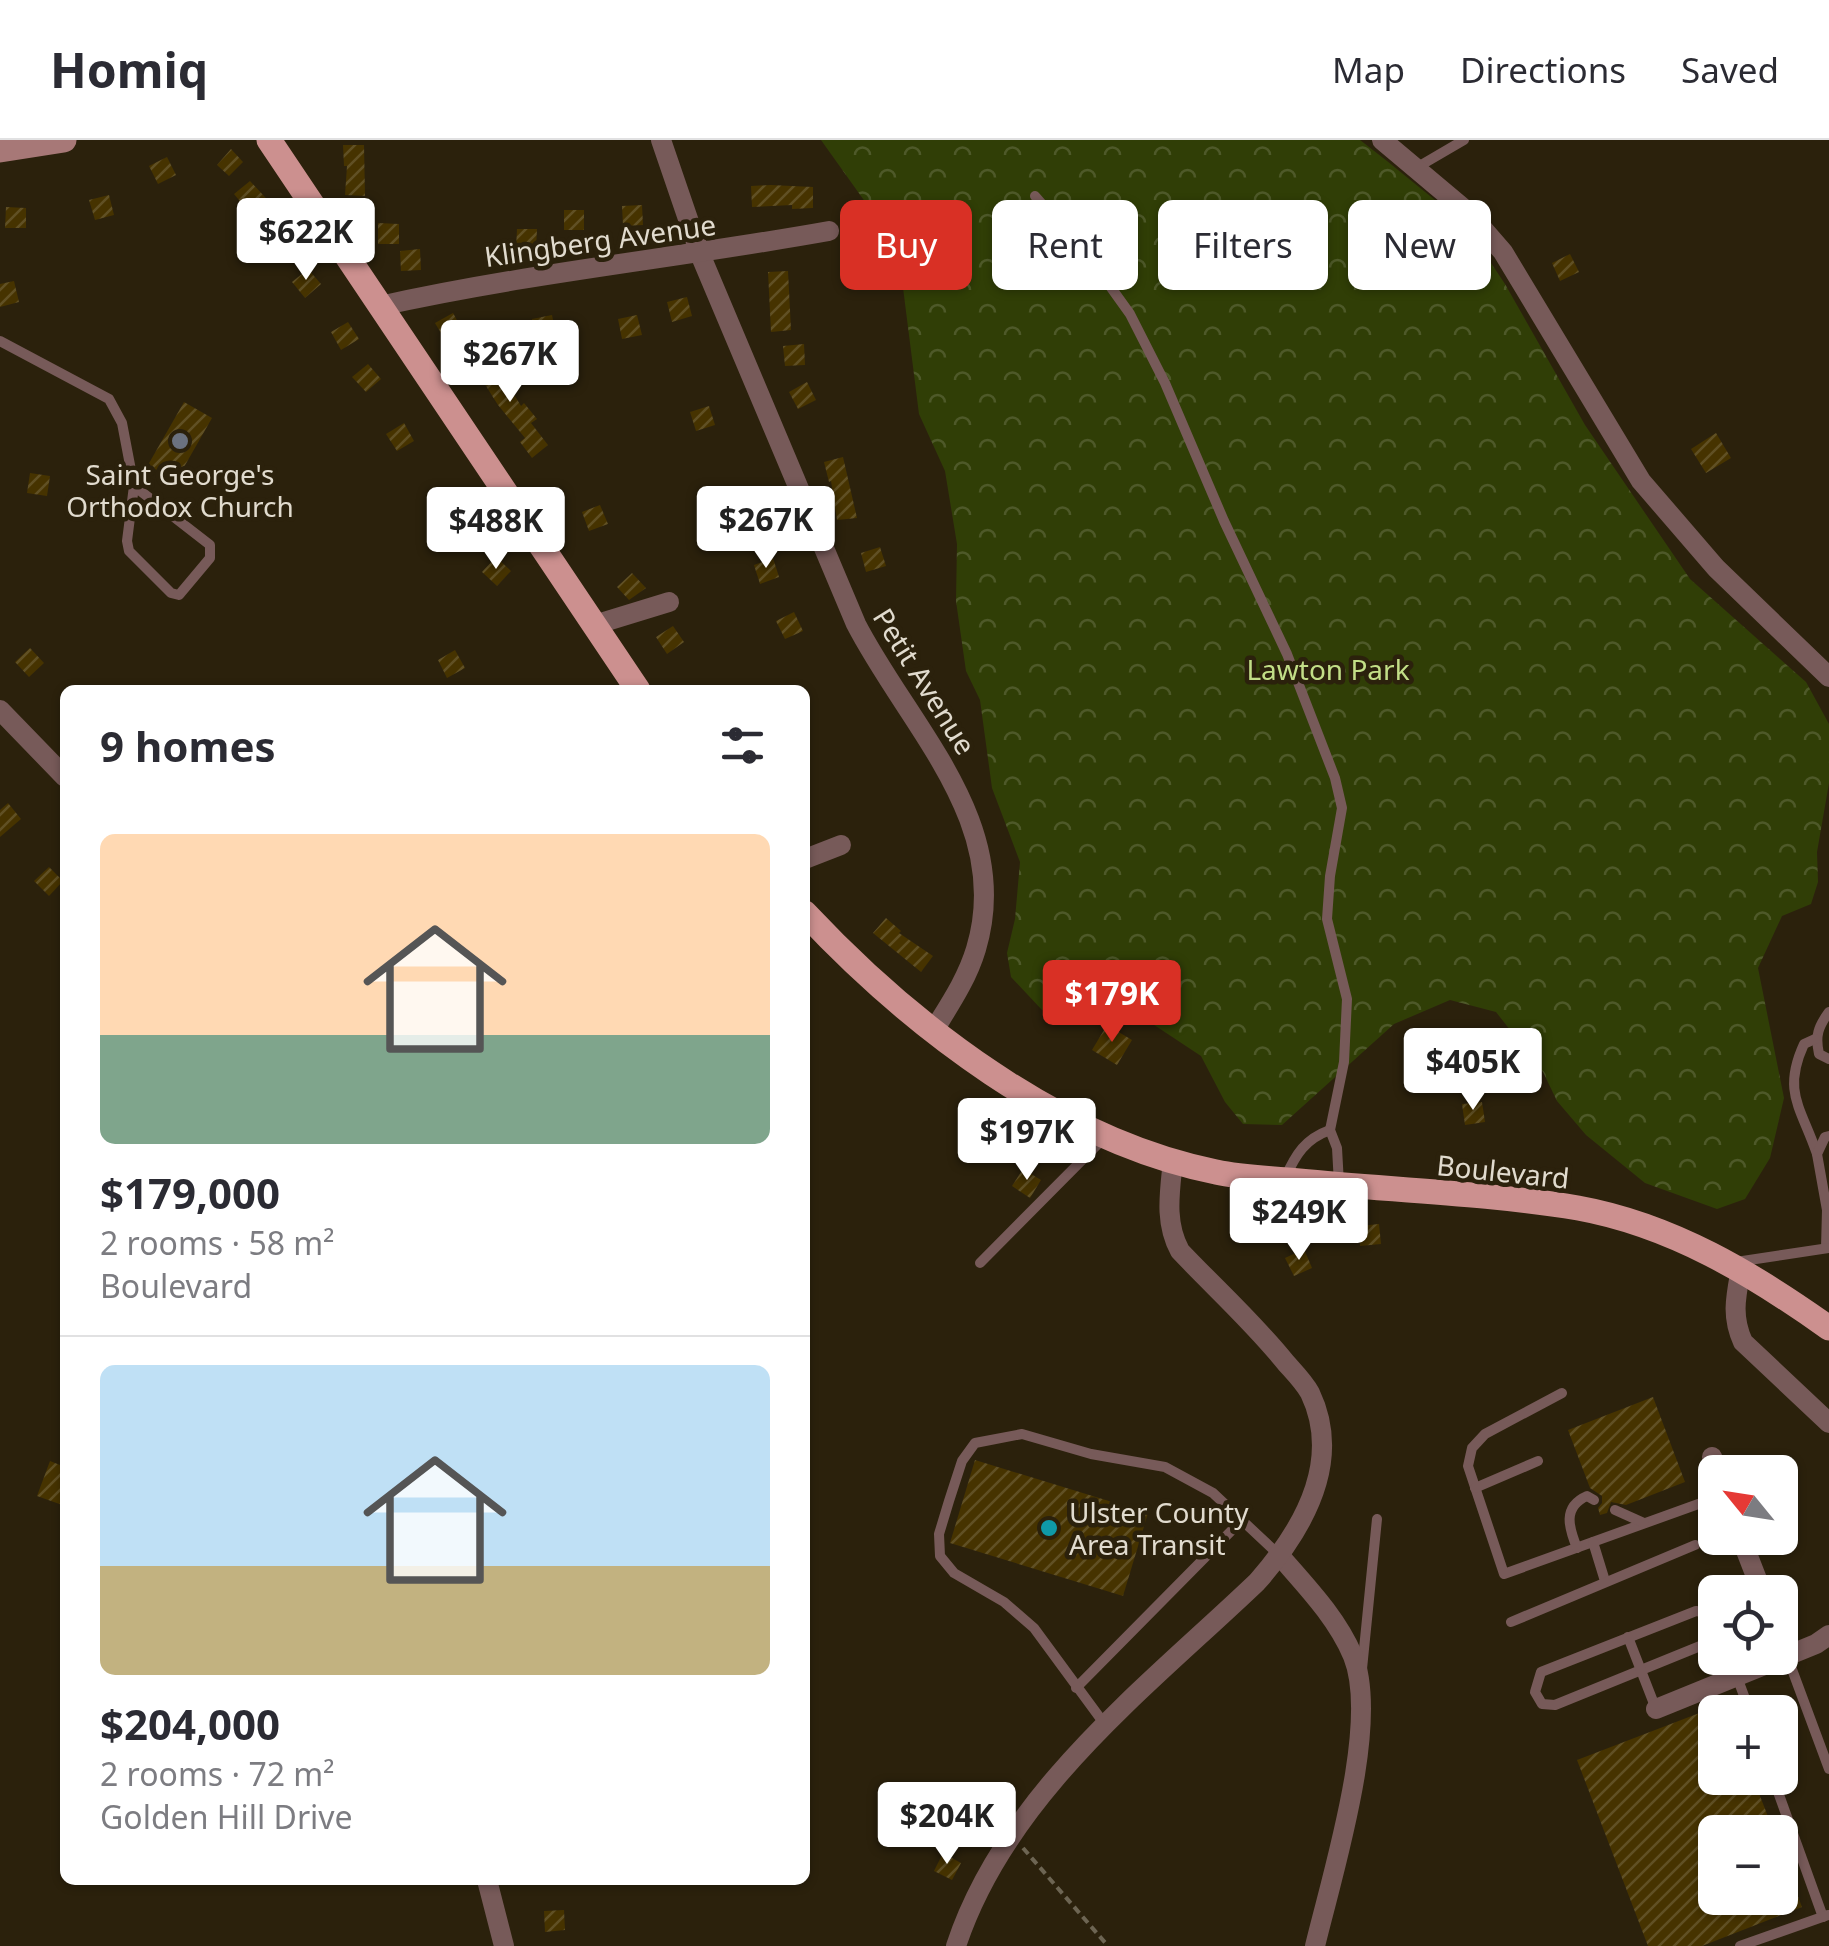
<!DOCTYPE html>
<html lang="en">
<head>
<meta charset="utf-8">
<style>
	body { margin:0; font-family:"Noto Sans",sans-serif; background:#f7f7f7; color:#2b2b33; height:100vh; display:flex; flex-direction:column; font-size:38px; white-space:nowrap }
	* { box-sizing:border-box; margin:0 }
	p { font-size:32px; color:#7c7c81 }
	.icon { flex:none; width:55px; height:55px; fill:none; stroke:currentColor; stroke-width:2; stroke-linecap:round; stroke-linejoin:round }
	.map { position:relative; flex:1; overflow:hidden }
	.details { position:absolute; left:60px; top:545px; width:750px; height:1200px; display:flex; flex-direction:column; background:#fff; border-radius:15px; box-shadow:0 2px 8px #0004 }
	.details>* { flex:none }
	.hud { position:absolute; left:840px; top:60px; width:838px; height:90px; display:flex; gap:20px }
	.needle { width:65px; rotate:300deg }
	.controls { position:absolute; left:1698px; top:1315px; display:grid; gap:20px }
	.controls a { display:grid; place-items:center; width:100px; height:100px; border-radius:15px; background:#fff; box-shadow:0 2px 8px #0004; font-size:50px }
	.price { position:absolute; translate:-50% -85px; padding:0 22px; border-radius:10px; background:#fff; color:#222; font-size:32px; line-height:65px; filter:drop-shadow(0 2px 5px #0008) }
	.price::after { content:''; position:absolute; left:50%; top:60px; width:30px; height:22px; margin-left:-15px; background:inherit; clip-path:polygon(0 0,100% 0,50% 100%) }
	.price.current { background:#d93025; color:#fff }
	ul { padding:0; list-style:none }
	li { display:grid; align-content:center; gap:20px; height:530px; padding:0 40px }
	li+li { border-top:2px solid #e1e1e2 }
	li span { display:grid; place-items:center; height:310px; border-radius:15px; color:#555 }
	li>.icon { margin-inline-start:auto }
	span .icon { width:180px; height:180px; fill:#fffc; stroke-width:1 }
	li b { font-size:42px }
	h2 { display:flex; justify-content:space-between; align-items:center; height:120px; padding:0 40px; font-size:42px }
	.pill { padding:0 35px; border-radius:15px; background:#fff; box-shadow:0 2px 8px #0004; font-size:35px; line-height:90px }
	.pill.current { background:#d93025; color:#fff }
	header { display:flex; align-items:center; gap:60px; box-sizing:border-box; height:140px; padding:0 50px; background:#fff; border-bottom:2px solid #e1e1e2 }
	header strong { font-size:48px }
	nav { display:flex; gap:55px; margin-inline-start:auto; font-size:35px }
	.map>svg:first-child { display:block }
	.park { fill:url(#park-crowns) }
	.building { fill:url(#building-hatch) }
	.lines { fill:none; stroke-linecap:round; stroke-linejoin:round }
	.path { stroke:#6d6553; stroke-width:4; stroke-dasharray:8 5; stroke-linecap:butt }
	.lane { stroke:#775a59; stroke-width:10 }
	.street { stroke:#775a59; stroke-width:20 }
	.secondary { stroke:#a77877; stroke-width:25 }
	.primary { stroke:#cc908f; stroke-width:25 }
	.worship-dot { fill:#6b7280; stroke:#2b210c; stroke-width:4 }
	.culture-dot { fill:#0f9aa8; stroke:#2b210c; stroke-width:4 }
	.labels { text-anchor:middle; dominant-baseline:central; stroke-width:9; stroke-linejoin:round; paint-order:stroke }
	.street-label { font-size:28px; fill:#e1dbce; stroke:#2b210c }
	.poi-label { font-size:28px; fill:#e1dbce; stroke:#2b210c }
	.park-label { font-size:28px; fill:#c2de87; stroke:#2b210c }
</style>
</head>
<body>
<header>
<strong>Homiq</strong>
<nav><a>Map</a><a>Directions</a><a>Saved</a></nav>
</header>
<div class="map">
<svg width="1829" height="1806" viewBox="0 0 1829 1806">
	<defs>
		<pattern id="park-crowns" width="20" height="18" patternUnits="userSpaceOnUse" patternTransform="scale(2.5)"><rect width="20" height="18" fill="#303e06"/><path d="M2 6a3 3 0 1 1 6 0M12 15a3 3 0 1 1 6 0" fill="none" stroke="#4e5929"/></pattern>
		<pattern id="building-hatch" width="6" height="6" patternUnits="userSpaceOnUse" patternTransform="scale(2.5)"><rect width="6" height="6" fill="#463300"/><path d="M-1 1l2-2M0 6l6-6M5 7l2-2" fill="none" stroke="#605024"/></pattern>
	</defs>
	<rect width="100%" height="100%" fill="#2b210c"/>
	<path class="park" d="M821 0H1360L1387 21 1446 69 1479 105 1505 144 1585 285 1690 439 1806 542 1829 584V643L1817 712 1818 742 1811 764 1782 776 1758 828 1784 958 1770 1018 1745 1059 1717 1069 1645 1043 1586 995 1557 961 1543 932 1496 872 1450 860 1394 884 1282 985 1243 984 1225 962 1201 916 1130 869 1070 864 1042 870 1011 837 1007 813 1015 779 1020 722 992 648 980 560 966 531 956 461 957 404 945 331 919 274 898 108Z"/>
	<g class="building">
		<path d="M343 5H364L365 56 345 55 347 26H344Z"/>
		<path d="M231 9 243 22 229 36 217 25Z"/>
		<path d="M167 17 176 35 158 44 149 26Z"/>
		<path d="M250 41 290 84 274 96 250 67 247 70 234 54Z"/>
		<path d="M771 45 813 47V68L792 69V65L752 67 751 46Z"/>
		<path d="M109 55 114 75 95 80 89 60Z"/>
		<path d="M642 65 643 85 623 86 622 66Z"/>
		<path d="M6 67 26 68V88H5Z"/>
		<rect x="564" y="70" width="20" height="20"/>
		<path d="M378 83 399 84V104H378Z"/>
		<path d="M517 89H537L536 110 516 109Z"/>
		<path d="M420 109 421 130 401 131 400 111Z"/>
		<path d="M1570 114 1579 132 1560 141 1552 123Z"/>
		<path d="M308 129 321 144 305 158 292 142Z"/>
		<path d="M788 131 791 190 771 192 768 132Z"/>
		<path d="M14 141 19 162 0 167V144Z"/>
		<path d="M687 157 692 176 672 182 667 162Z"/>
		<path d="M453 173 463 191 445 200 435 183Z"/>
		<path d="M552 175 556 195 536 199 532 179Z"/>
		<path d="M637 175 642 195 622 199 618 179Z"/>
		<path d="M348 182 359 199 341 210 331 192Z"/>
		<path d="M804 204 805 225 785 226 783 206Z"/>
		<path d="M490 214 521 266 524 263 537 279 531 283 548 305 532 318 520 302 525 298 498 265 472 224Z"/>
		<path d="M368 224 381 239 366 252 352 237Z"/>
		<path d="M807 242 816 260 798 269 789 252Z"/>
		<path d="M184 262 212 278 176 341 148 325Z"/>
		<path d="M709 266 715 285 696 291 690 272Z"/>
		<path d="M404 283 414 301 397 311 386 294Z"/>
		<path d="M1716 293 1731 318 1706 333 1691 309Z"/>
		<path d="M843 317 857 378 837 380 831 341 829 342 824 322Z"/>
		<path d="M30 333 50 336 47 356 27 353Z"/>
		<path d="M600 365 608 384 589 391 582 372Z"/>
		<path d="M470 375 480 393 462 402 452 385Z"/>
		<path d="M880 407 886 426 866 432 861 413Z"/>
		<path d="M496 417 511 431 497 446 482 432Z"/>
		<path d="M773 418 779 437 760 444 754 425Z"/>
		<path d="M632 433 646 448 629 460 617 447Z"/>
		<path d="M794 472 803 491 785 499 776 481Z"/>
		<path d="M673 486 684 502 667 514 656 497Z"/>
		<path d="M30 508 44 523 29 537 15 522Z"/>
		<path d="M455 510 465 528 447 538 438 520Z"/>
		<path d="M8 663 21 679 0 697V670Z"/>
		<path d="M49 727 63 741 49 756 34 741Z"/>
		<path d="M886 778 901 791 899 793 933 816 921 832 873 793Z"/>
		<path d="M1107 885 1132 900 1117 925 1092 910Z"/>
		<path d="M1482 962 1485 982 1465 985 1462 964Z"/>
		<path d="M1023 1029 1041 1040 1030 1058 1012 1046Z"/>
		<path d="M1379 1084 1381 1104 1360 1106 1359 1086Z"/>
		<path d="M1304 1109 1312 1128 1294 1136 1285 1118Z"/>
		<path d="M1653 1257 1685 1342 1626 1365 1611 1362 1607 1373 1600 1375 1598 1368 1602 1363V1356L1590 1348 1568 1290Z"/>
		<path d="M975 1320 1148 1373 1123 1456 950 1403Z"/>
		<path d="M50 1321 65 1327V1366L37 1356Z"/>
		<path d="M1715 1567V1638H1753L1774 1692H1715V1758H1780L1781 1712 1802 1767 1702 1806H1648L1577 1620Z"/>
		<path d="M943 1713 961 1723 952 1740 934 1731Z"/>
		<path d="M564 1770 565 1790 545 1792 544 1771Z"/>
	</g>
	<g class="lines">
		<path class="path" d="M1023 1708 1108 1806"/>
		<g class="lane">
			<path d="M1416 28 1464 0"/>
			<path d="M1035 56 1092 121 1130 174 1165 243 1224 381 1287 514 1335 638 1342 668 1330 736 1327 779 1347 859 1344 922 1330 990 1337 1008 1339 1044"/>
			<path d="M0 201 109 259 122 283 134 346 127 401 129 411 171 453 179 455 210 418V405L134 346"/>
			<path d="M1829 872C1818 887 1815 896 1819 914L1829 919"/>
			<path d="M1815 899 1804 904C1782 952 1801 967 1817 1014"/>
			<path d="M1285 1038C1296 1014 1305 999 1330 990"/>
			<path d="M1826 1108 1827 1070 1817 1014 1825 997 1829 996"/>
			<path d="M1736 1122 1829 1108"/>
			<path d="M980 1123 1103 999"/>
			<path d="M1562 1253 1485 1294 1472 1308 1468 1326 1504 1434 1715 1358"/>
			<path d="M1475 1348 1538 1321"/>
			<path d="M1615 1370 1644 1383"/>
			<path d="M1593 1402 1605 1441"/>
			<path d="M1577 1408C1569 1388 1562 1367 1587 1356L1594 1360"/>
			<path d="M1715 1474 1696 1471 1541 1532 1535 1552 1542 1564 1555 1565 1715 1500"/>
			<path d="M1511 1482 1695 1405"/>
			<path d="M1628 1497 1656 1569"/>
			<path d="M1787 1516 1829 1629"/>
			<path d="M1362 1529 1377 1379"/>
			<path d="M1737 1537 1750 1572"/>
			<path d="M1076 1548 1241 1381"/>
			<path d="M1106 1586 1034 1488 1004 1462 954 1433 940 1416 939 1394 949 1361 962 1321 975 1303 1022 1294 1091 1314 1165 1327 1213 1353 1279 1415"/>
			<path d="M1773 1638 1823 1777"/>
			<path d="M1740 1806 1828 1775"/>
		</g>
		<g class="street">
			<path d="M661 0 700 114 856 484C909 587 1014 683 976 809 967 839 950 864 934 890"/>
			<path d="M1382 0 1470 74 1503 112 1641 341 1716 428 1829 537"/>
			<path d="M380 166C528 133 679 118 829 91"/>
			<path d="M594 485 669 462"/>
			<path d="M0 570 65 637"/>
			<path d="M805 719 841 705"/>
			<path d="M1741 1129C1736 1156 1731 1176 1743 1202L1829 1283"/>
			<path d="M1712 1317 1718 1332"/>
			<path d="M1741 1398 1762 1452"/>
			<path d="M1280 1416C1307 1447 1337 1478 1353 1516 1380 1583 1332 1735 1315 1806"/>
			<path d="M1656 1569 1816 1504 1829 1495"/>
			<path d="M487 1740 504 1806"/>
			<path d="M956 1806C1006 1654 1146 1548 1257 1442 1302 1391 1343 1322 1310 1253 1304 1242 1294 1232 1286 1223 1254 1183 1215 1148 1180 1111 1164 1082 1170 1051 1173 1020"/>
		</g>
		<path class="secondary" d="M0 10 64 0"/>
		<g class="primary">
			<path d="M269 0 638 550"/>
			<path d="M805 773C911 886 1060 1001 1216 1032 1243 1038 1272 1038 1299 1041 1391 1050 1487 1053 1578 1068 1672 1085 1753 1134 1829 1188"/>
		</g>
	</g>
	<circle class="worship-dot" cx="180" cy="301" r="10"/>
	<circle class="culture-dot" cx="1049" cy="1388" r="10"/>
	<g class="labels">
		<g class="street-label">
			<text transform="translate(600 100) rotate(-8)">Klingberg Avenue</text>
			<text transform="translate(925 541) rotate(58)">Petit Avenue</text>
			<text transform="translate(1503 1031) rotate(6)">Boulevard</text>
		</g>
		<g class="poi-label">
			<text x="180" y="334">Saint George's<tspan x="180" dy="32">Orthodox Church</tspan></text>
			<text x="1069" y="1372" text-anchor="start">Ulster County<tspan x="1069" dy="32">Area Transit</tspan></text>
		</g>
		<g class="park-label">
			<text x="1328" y="529">Lawton Park</text>
		</g>
	</g>
</svg>
<div class="controls">
<a><svg class="needle" viewBox="-14 -14 28 28"><path d="M0-13l5 13h-10z" fill="#e53935"/><path d="M0 13l5-13h-10z" fill="#7c7c81"/></svg></a>
<a><svg class="icon" aria-label="locate" viewBox="0 0 24 24"><circle cx="12" cy="12" r="6"/><path d="M12 2v4M12 18v4M2 12h4M18 12h4"/></svg></a>
<a>+</a>
<a>−</a>
</div>
<b class="price" style="left:306px;top:143px">$622K</b>
<b class="price" style="left:510px;top:265px">$267K</b>
<b class="price" style="left:766px;top:431px">$267K</b>
<b class="price" style="left:496px;top:432px">$488K</b>
<b class="price current" style="left:1112px;top:905px">$179K</b>
<b class="price" style="left:1473px;top:973px">$405K</b>
<b class="price" style="left:1027px;top:1043px">$197K</b>
<b class="price" style="left:1299px;top:1123px">$249K</b>
<b class="price" style="left:947px;top:1727px">$204K</b>
<div class="hud">
<a class="pill current">Buy</a>
<a class="pill">Rent</a>
<a class="pill">Filters</a>
<a class="pill">New</a>
</div>
<section class="details">
<h2>9 homes<svg class="icon" aria-label="filters" viewBox="0 0 24 24"><path d="M4 7h16M4 17h16"/><circle cx="9" cy="7" r="2"/><circle cx="15" cy="17" r="2"/></svg></h2>
<ul>
<li><span style="background:linear-gradient(#ffd9b3 65%,#7fa58c 0)"><svg class="icon" aria-label="home" viewBox="0 0 24 24"><path d="M3 11l9-7 9 7M6 9v11h12V9"/></svg></span><div><b>$179,000</b><p>2 rooms · 58 m²</p><p>Boulevard</p></div></li>
<li><span style="background:linear-gradient(#bfe0f5 65%,#c2b280 0)"><svg class="icon" aria-label="home" viewBox="0 0 24 24"><path d="M3 11l9-7 9 7M6 9v11h12V9"/></svg></span><div><b>$204,000</b><p>2 rooms · 72 m²</p><p>Golden Hill Drive</p></div></li>
</ul>
</section>
</div>
</body>
</html>
